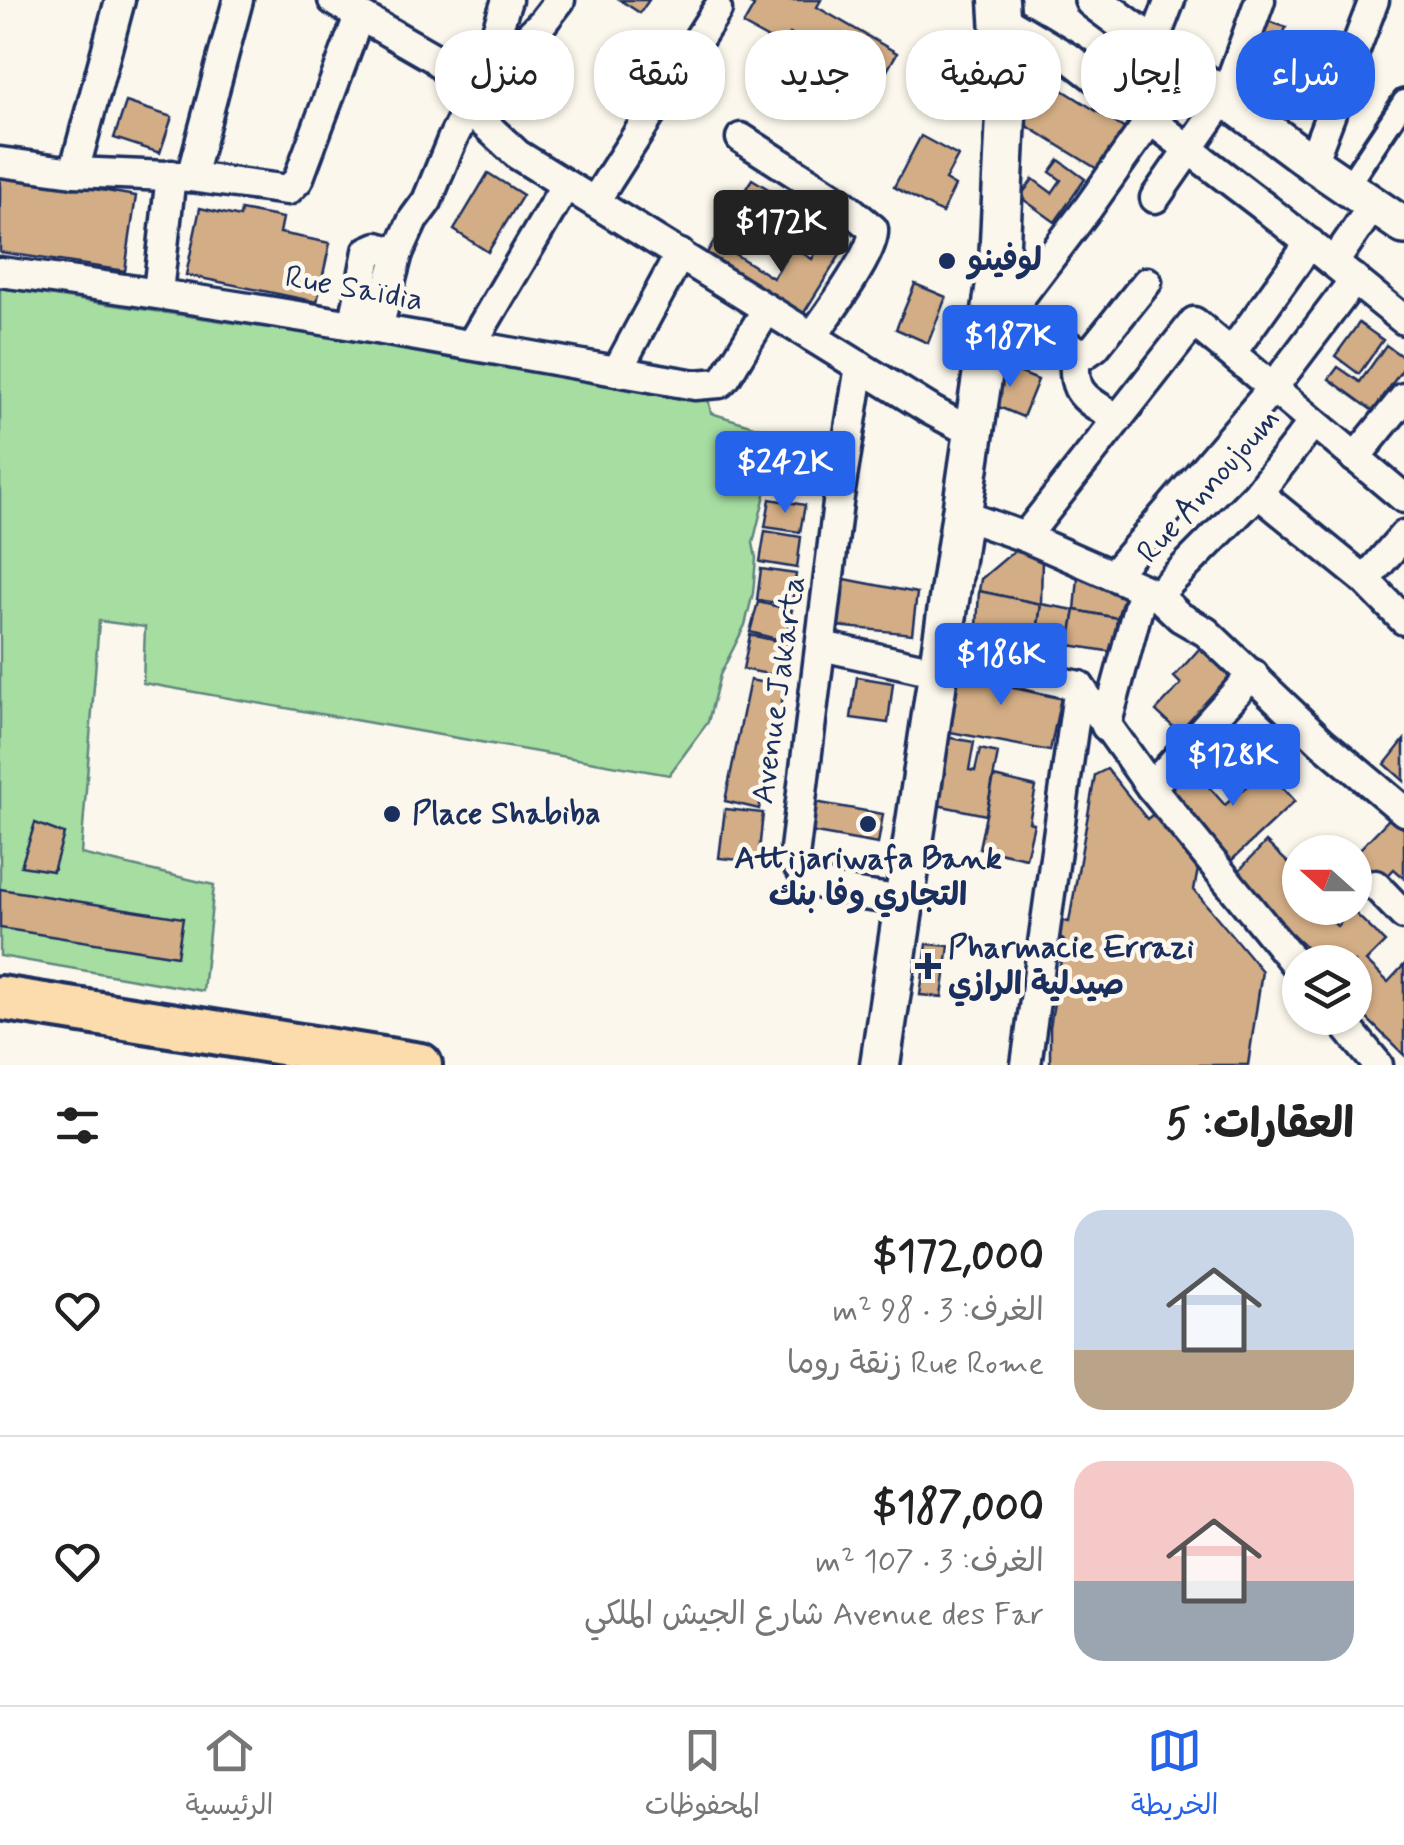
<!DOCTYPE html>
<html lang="ar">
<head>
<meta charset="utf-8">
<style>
	body { margin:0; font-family:Mynerve,"Playpen Sans Arabic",sans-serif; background:#f2f2f2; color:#222; direction:rtl; height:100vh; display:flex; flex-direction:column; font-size:38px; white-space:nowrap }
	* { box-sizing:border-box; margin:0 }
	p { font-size:32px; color:#767676 }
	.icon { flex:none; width:55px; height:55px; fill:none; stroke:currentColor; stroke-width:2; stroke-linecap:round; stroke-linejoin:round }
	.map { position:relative; height:1065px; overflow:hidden; direction:ltr }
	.panel { display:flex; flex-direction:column; background:#fff; flex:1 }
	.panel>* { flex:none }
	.top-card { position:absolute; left:30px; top:30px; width:1345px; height:90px; direction:rtl; display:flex; gap:20px }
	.needle { width:65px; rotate:291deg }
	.controls { position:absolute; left:1282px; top:835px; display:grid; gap:20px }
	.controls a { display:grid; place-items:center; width:90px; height:90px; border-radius:50%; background:#fff; box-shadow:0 2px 8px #0004; font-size:50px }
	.price { position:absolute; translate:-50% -85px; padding:0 22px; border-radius:10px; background:#2563eb; color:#fff; font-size:32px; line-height:65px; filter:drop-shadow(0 2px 5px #0008) }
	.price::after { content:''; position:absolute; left:50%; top:60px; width:30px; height:22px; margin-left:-15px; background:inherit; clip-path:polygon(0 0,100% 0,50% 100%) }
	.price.on { background:#222; color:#fff }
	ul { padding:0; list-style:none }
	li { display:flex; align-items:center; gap:30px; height:250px; padding:0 50px }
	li+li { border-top:2px solid #e0e0e0 }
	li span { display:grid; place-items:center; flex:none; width:280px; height:200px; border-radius:30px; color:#555 }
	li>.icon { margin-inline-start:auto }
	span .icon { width:120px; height:120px; fill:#fffc; stroke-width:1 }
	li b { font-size:42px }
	h2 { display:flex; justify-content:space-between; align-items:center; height:120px; padding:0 50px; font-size:42px }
	.pill { padding:0 35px; border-radius:40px; background:#fff; box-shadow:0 2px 8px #0004; font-size:35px; line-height:90px }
	.pill.on { background:#2563eb; color:#fff }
	.dock { display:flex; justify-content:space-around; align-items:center; height:140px; border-top:2px solid #e0e0e0; background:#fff; font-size:28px; color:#767676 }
	.dock a { display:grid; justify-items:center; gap:5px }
	.dock .on { color:#2563eb }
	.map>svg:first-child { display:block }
	.green { fill:#a6dda1; stroke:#608680; stroke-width:2.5 }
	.building { fill:#d3ad85; stroke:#1b2f5e; stroke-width:2.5 }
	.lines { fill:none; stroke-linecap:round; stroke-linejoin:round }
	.pedestrian-casing { stroke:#1b2f5e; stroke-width:28 }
	.minor-casing { stroke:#1b2f5e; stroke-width:35 }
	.tertiary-casing { stroke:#1b2f5e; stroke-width:42 }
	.secondary-casing { stroke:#1b2f5e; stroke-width:45 }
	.primary-casing { stroke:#1b2f5e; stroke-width:50 }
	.pedestrian { stroke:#fbf7ec; stroke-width:20 }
	.minor { stroke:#fbf7ec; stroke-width:28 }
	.tertiary { stroke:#fbf7ec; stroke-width:35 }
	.secondary { stroke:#fbf7ec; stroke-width:38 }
	.primary { stroke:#fcdcac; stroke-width:42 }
	.poi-dot { fill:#1b2f5e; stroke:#fbf7ec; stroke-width:4 }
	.labels { text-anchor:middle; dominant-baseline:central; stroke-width:9; stroke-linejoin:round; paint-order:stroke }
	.poi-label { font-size:32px; font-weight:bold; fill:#1b2f5e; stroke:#fbf7ec; text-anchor:start }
	.street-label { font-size:32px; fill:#1b2f5e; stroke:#fbf7ec }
</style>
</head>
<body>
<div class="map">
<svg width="1404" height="1065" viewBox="0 0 1404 1065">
	<rect width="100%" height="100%" fill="#fbf7ec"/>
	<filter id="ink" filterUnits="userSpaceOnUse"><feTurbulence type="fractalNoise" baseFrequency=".01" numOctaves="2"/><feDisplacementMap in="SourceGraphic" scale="20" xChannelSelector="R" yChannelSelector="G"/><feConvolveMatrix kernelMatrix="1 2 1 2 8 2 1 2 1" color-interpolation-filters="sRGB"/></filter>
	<g filter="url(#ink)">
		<path class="green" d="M0 288 707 393 711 413 780 434 753 543 756 558 753 593 745 625 720 675 708 722 669 775 143 683 145 627 99 621 81 854 214 885 203 991 0 956Z"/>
		<g class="building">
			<path d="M620 0H649L640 13Z"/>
			<path d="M743 0H821L817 7 897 53 872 97 789 49 796 37 790 34 783 47 743 25 754 6Z"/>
			<path d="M1261 19 1286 27 1276 57 1251 49Z"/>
			<path d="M1026 67 1125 129 1099 170 1014 118 1028 96 1014 87Z"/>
			<path d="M126 102 172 117 160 153 114 138Z"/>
			<path d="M921 136 958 156 945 180 955 186 942 213 894 187Z"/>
			<path d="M1059 160 1085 179 1055 222 1020 197 1033 179 1052 193 1061 180 1050 172Z"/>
			<path d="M0 173 136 196 125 271 0 252Z"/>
			<path d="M488 173 523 195 488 252 454 230Z"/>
			<path d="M752 179 819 220 809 237 800 231 791 244 771 232 768 237 730 214Z"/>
			<path d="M200 208 240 217 241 210 283 218 280 233 330 243 317 302 186 275Z"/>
			<path d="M832 227 850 239 797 324 701 263 714 241 773 278 793 247 812 259Z"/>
			<path d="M915 284 946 297 928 343 896 329Z"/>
			<path d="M1359 323 1383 340 1359 374 1335 356Z"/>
			<path d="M1386 345 1404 358V367L1373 411 1329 379 1338 367 1360 382Z"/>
			<path d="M997 363 1038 380 1023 417 982 400Z"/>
			<path d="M770 499 805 505 800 532 765 527Z"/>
			<path d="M765 531 801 537 797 568 760 562Z"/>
			<path d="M1014 551 1042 558 1041 604 979 591 981 579Z"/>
			<path d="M1079 567 1126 589 1117 618 1075 610Z"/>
			<path d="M761 569 796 574 792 605 757 600Z"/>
			<path d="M845 579 917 593 912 634 835 626Z"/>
			<path d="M979 591 1041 604 1036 641 977 626Z"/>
			<path d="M758 602 792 610 784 641 750 632Z"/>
			<path d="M1041 604 1075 610 1069 645 1036 641Z"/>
			<path d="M1075 610 1117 618 1113 652 1069 645Z"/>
			<path d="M750 635 786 643 778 676 743 669Z"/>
			<path d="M1200 648 1237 682 1185 738 1156 711 1181 684 1174 677Z"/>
			<path d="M953 665 1063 687 1050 751 940 730Z"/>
			<path d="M857 677 893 683 888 723 851 718Z"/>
			<path d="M750 680 785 687 759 809 725 801Z"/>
			<path d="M945 737 974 742 969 770 975 771 980 749 998 753 986 815 932 804Z"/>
			<path d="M1404 740V781L1385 764Z"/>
			<path d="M1192 768 1225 805 1266 769 1295 801 1232 860 1168 791Z"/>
			<path d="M1107 769 1147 819 1156 812 1200 859 1194 890 1262 971 1248 1065H1050V1027L1064 941 1057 934 1059 920 1069 922 1095 775Z"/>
			<path d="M994 777 1036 787 1029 822 1034 824 1026 858 979 848Z"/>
			<path d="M809 801 883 814 878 844 804 831Z"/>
			<path d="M725 809 763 813 758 862 719 858Z"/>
			<path d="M1391 817 1404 829V878L1394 869 1382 882 1355 854Z"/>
			<path d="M35 823 64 834 53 871 21 866Z"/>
			<path d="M1266 842 1300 874V908H1318L1337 926 1352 910 1385 942 1366 961 1388 982 1404 965V1055L1355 1007V962H1309L1303 957 1310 951 1233 877Z"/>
			<path d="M0 889 183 918 177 956 0 928Z"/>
			<path d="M927 944 949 946 942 997 920 995Z"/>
		</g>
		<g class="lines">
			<defs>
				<path id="pedestrian" d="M1347 187 1404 101"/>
				<g id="minor">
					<path d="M333 0 434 58 452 76 475 115 518 155 932 411 975 434"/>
					<path d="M1002 18 1072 60 1267 209 1404 320"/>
					<path d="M1153 44 1170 0"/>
					<path d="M484 80 543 22 560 0"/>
					<path d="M741 138 839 201 873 229C876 251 827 315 812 337"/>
					<path d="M0 162 74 172 191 177 288 190 298 180 359 16"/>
					<path d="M1312 163 1374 0"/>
					<path d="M74 172 120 0"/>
					<path d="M191 177 238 0"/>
					<path d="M1155 198 1225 97 1260 0"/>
					<path d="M595 201 717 10"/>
					<path d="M1334 262 1374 204"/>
					<path d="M0 272C233 302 464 344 695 385L720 383 726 377 767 309"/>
					<path d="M158 292 171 175"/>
					<path d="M993 312 1085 354 1095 347 1147 282"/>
					<path d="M1005 317 1088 208 1150 120"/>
					<path d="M354 323 368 251 377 247 398 253"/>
					<path d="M378 328 398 253 413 220 427 201 452 140 479 85 507 0"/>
					<path d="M471 345 565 186"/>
					<path d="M1076 351C1071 394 1082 397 1117 418"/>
					<path d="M1232 352 1310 243"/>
					<path d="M860 366 838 503 794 857C804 894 872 895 905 901"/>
					<path d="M617 371 680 254"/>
					<path d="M1355 458 1404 398"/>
					<path d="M1258 493 1365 580 1404 620"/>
					<path d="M962 515 1025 537 1157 595 1180 617 1206 632 1323 743 1404 811"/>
					<path d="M1025 537 1194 322 1404 498"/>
					<path d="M1113 575 1272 389 1355 279"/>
					<path d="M1365 580 1404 535"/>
					<path d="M1157 595 1258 493 1312 424"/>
					<path d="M822 646 939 672"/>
					<path d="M941 655 1079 686"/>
					<path d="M1079 686 1151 787 1300 970"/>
					<path d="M1106 726 1143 589"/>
					<path d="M1151 787 1253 674"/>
					<path d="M1375 885 1404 915"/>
					<path d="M1339 1018 1378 1065"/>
					<path d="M1026 1065 1079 686"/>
				</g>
				<path id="tertiary" d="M1093 0 1312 163 1404 226"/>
				<path id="secondary" d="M880 1065 999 263 1006 116 999 0"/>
				<path id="primary" d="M0 998 420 1065"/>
			</defs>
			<use href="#pedestrian" class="pedestrian-casing"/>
			<use href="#minor" class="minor-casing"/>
			<use href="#tertiary" class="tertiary-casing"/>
			<use href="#secondary" class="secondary-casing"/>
			<use href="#primary" class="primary-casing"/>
			<use href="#pedestrian" class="pedestrian"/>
			<use href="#minor" class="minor"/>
			<use href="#tertiary" class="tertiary"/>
			<use href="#secondary" class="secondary"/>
			<use href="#primary" class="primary"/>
		</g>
	</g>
	<g class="poi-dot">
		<circle cx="947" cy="261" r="10"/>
		<circle cx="392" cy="814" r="10"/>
		<circle cx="868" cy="824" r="10"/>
		<path d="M923 951h10v10h10v10h-10v10h-10v-10h-10v-10h10z"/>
	</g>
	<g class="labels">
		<g class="poi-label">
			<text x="967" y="261">لوفينو</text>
			<text x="412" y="814">Place Shabiba</text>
			<text x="868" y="859" text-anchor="middle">Attijariwafa Bank<tspan x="868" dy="37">التجاري وفا بنك</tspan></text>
			<text x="948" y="948">Pharmacie Errazi<tspan x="948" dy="37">صيدلية الرازي</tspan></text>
		</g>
		<g class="street-label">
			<text transform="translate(354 289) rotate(10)">Rue Saïdia</text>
			<text transform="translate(1209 486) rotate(-48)">Rue Annoujoum</text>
			<text transform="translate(779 690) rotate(-82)">Avenue Jakarta</text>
		</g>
	</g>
</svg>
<div class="controls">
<a><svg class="needle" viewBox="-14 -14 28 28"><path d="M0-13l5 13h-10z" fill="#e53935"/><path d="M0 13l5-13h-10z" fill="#767676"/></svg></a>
<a><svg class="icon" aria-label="layers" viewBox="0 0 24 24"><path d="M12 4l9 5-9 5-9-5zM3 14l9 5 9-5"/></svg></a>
</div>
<b class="price on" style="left:781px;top:275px">$172K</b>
<b class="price" style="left:1010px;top:390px">$187K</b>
<b class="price" style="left:785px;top:516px">$242K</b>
<b class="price" style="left:1001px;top:708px">$186K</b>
<b class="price" style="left:1233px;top:809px">$128K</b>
<div class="top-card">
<a class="pill on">شراء</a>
<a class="pill">إيجار</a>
<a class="pill">تصفية</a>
<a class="pill">جديد</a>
<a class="pill">شقة</a>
<a class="pill">منزل</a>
</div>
</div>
<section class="panel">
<h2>العقارات: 5<svg class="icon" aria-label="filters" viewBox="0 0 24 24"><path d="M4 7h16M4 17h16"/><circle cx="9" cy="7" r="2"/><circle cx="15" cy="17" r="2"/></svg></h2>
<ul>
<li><span style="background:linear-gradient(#c9d6e8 70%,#b9a48a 0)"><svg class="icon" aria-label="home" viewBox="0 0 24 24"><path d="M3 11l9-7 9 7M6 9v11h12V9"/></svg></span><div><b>$172,000</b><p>الغرف: 3 · 98 m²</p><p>Rue Rome زنقة روما</p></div><svg class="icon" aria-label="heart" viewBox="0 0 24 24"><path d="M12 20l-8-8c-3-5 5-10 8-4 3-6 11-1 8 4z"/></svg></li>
<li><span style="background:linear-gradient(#f6c9c9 60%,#9aa5b1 0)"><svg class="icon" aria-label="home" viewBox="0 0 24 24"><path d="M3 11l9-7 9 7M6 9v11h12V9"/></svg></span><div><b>$187,000</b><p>الغرف: 3 · 107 m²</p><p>Avenue des Far شارع الجيش الملكي</p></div><svg class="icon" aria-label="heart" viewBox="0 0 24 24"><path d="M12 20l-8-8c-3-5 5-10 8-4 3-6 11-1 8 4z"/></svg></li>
</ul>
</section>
<nav class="dock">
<a class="on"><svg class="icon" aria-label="map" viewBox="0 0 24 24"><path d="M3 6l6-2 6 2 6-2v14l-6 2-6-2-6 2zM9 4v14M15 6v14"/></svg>الخريطة</a>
<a><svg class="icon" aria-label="saved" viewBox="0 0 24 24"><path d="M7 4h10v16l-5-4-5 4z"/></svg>المحفوظات</a>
<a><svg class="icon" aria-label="home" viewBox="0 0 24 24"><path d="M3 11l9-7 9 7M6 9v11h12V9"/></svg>الرئيسية</a>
</nav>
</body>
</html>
